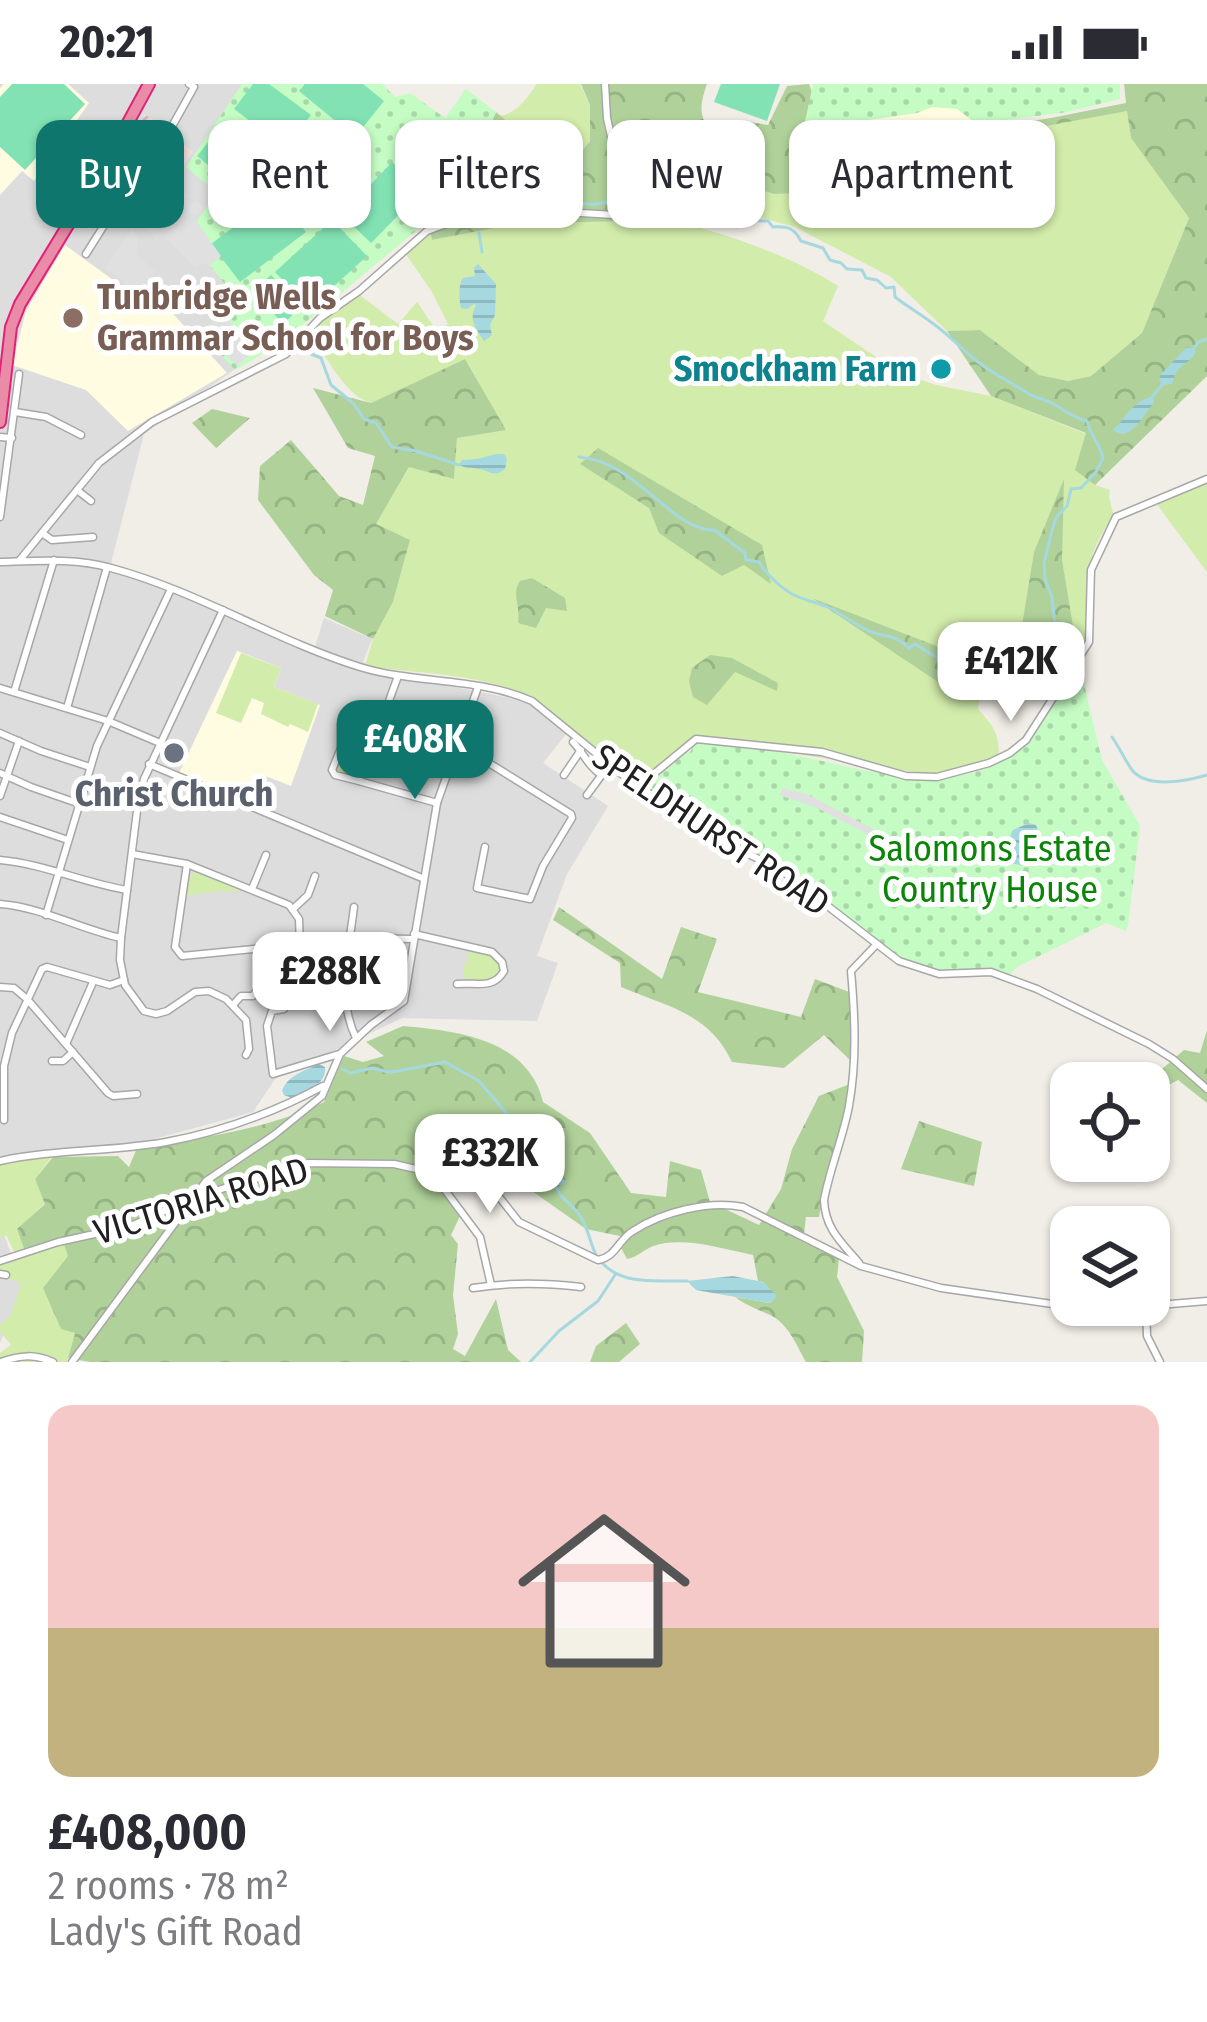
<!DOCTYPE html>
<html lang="en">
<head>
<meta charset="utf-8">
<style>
	body { margin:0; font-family:"Fira Sans Condensed",sans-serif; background:#f2f2f3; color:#2b2b33; height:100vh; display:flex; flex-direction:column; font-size:45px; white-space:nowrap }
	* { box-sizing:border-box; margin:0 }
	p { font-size:39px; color:#7c7c81 }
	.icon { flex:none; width:66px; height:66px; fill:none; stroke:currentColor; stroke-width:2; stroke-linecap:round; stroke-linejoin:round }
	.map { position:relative; height:1278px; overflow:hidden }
	.details { display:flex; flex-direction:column; background:#fff; flex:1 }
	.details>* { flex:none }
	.banner { position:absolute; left:36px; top:36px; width:1137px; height:108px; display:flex; gap:24px }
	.fabs { position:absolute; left:1050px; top:978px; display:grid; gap:24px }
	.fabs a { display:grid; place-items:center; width:120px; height:120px; border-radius:24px; background:#fff; box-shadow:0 3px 9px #0004; font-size:60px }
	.price { position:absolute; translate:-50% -102px; padding:0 27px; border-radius:24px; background:#fff; color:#222; font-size:39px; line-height:78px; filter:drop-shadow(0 3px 6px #0008) }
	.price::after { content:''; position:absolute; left:50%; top:72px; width:36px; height:27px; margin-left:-18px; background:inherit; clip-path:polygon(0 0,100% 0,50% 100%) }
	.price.current { background:#0f766e; color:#fff }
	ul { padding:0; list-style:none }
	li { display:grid; align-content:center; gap:24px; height:636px; padding:0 48px }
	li+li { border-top:3px solid #e1e1e2 }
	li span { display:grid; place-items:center; height:372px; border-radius:24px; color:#555 }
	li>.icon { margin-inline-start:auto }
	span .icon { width:216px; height:216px; fill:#fffc; stroke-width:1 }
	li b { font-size:51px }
	.pill { padding:0 42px; border-radius:24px; background:#fff; box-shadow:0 3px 9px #0004; font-size:42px; line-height:108px }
	.pill.current { background:#0f766e; color:#fff }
	.status { display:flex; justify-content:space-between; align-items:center; height:84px; padding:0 60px; background:#fff; direction:ltr }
	.status svg { height:33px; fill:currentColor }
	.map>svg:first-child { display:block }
	.residential { fill:#dedddd }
	.education { fill:#fffce2 }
	.military { fill:url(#military-furrows) }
	.grass { fill:#d2ecab }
	.forest { fill:url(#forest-crowns) }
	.park { fill:url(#park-dots) }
	.pitch { fill:#82e2b4 }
	.parking { fill:#e0e0e0 }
	.water { fill:url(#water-rules) }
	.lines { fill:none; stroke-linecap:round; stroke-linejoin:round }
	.stream { stroke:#a6d8e0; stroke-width:3 }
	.minor-casing { stroke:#a7a7a7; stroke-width:9 }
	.highway-casing { stroke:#e22176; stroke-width:14 }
	.minor { stroke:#fff; stroke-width:6 }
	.highway { stroke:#ea8ca7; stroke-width:10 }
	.education-dot { fill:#8d6e63; stroke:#fff; stroke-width:4.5 }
	.culture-dot { fill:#0f9aa8; stroke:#fff; stroke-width:4.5 }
	.worship-dot { fill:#6b7280; stroke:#fff; stroke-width:4.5 }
	.labels { text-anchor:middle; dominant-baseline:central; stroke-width:10; stroke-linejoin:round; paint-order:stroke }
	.education-label { font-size:36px; font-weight:bold; fill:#785e54; stroke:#fff; text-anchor:start }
	.culture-label { font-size:36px; font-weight:bold; fill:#0d838f; stroke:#fff; text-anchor:end }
	.worship-label { font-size:36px; font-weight:bold; fill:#5b616d; stroke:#fff }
	.street-label { font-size:36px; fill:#202020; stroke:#fff }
	.park-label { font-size:36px; fill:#0a8508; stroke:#fff }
</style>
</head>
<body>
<div class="status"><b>20:21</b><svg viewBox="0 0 49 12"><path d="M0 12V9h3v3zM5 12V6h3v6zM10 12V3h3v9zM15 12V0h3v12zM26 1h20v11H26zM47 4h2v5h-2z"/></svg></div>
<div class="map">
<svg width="1207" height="1278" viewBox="0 0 1207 1278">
	<defs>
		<pattern id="military-furrows" width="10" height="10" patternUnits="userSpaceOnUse" patternTransform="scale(3)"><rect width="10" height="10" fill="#f3deda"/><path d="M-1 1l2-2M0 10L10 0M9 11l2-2" fill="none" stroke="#d0bebb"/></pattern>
		<pattern id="forest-crowns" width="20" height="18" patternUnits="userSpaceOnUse" patternTransform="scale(3)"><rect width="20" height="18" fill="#b0d29a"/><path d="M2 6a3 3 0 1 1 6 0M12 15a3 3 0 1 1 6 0" fill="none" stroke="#97b484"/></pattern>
		<pattern id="park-dots" width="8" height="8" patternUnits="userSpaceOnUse" patternTransform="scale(3)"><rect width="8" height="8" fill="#c4fcc3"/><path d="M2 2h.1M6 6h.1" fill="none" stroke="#a8d8a7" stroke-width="1.8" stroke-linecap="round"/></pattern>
		<pattern id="water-rules" width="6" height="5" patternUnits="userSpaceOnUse" patternTransform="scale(3)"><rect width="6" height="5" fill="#a6d8e0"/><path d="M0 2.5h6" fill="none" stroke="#8fb9c0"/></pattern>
	</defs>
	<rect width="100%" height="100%" fill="#f1ede7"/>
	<g class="residential">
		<path d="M0 0H261L294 243 144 350 111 479 315 562 324 534 372 555 363 578 399 592 525 617 567 649 543 679 608 722 567 790 537 872 558 879 537 937 402 934 275 995 253 1028 143 1058 0 1076Z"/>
		<path d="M0 1141 23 1200 0 1259Z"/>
	</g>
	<g class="education">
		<path d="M4 0H68L89 19 34 97 22 87 0 111V4Z"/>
		<path d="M813 0H1120V15L1068 28 977 40 963 47 804 42Z"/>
		<path d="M65 161 138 214 166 222 227 289 128 347 86 306 12 281 26 227Z"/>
		<path d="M237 567 281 584 274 603 320 621 291 702 263 691 250 721 179 689Z"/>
	</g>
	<path class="military" d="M145 30 193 68 148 134 104 108 103 100Z"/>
	<g class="grass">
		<path d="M537 0H580L590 21V57L566 84 550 92C520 80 533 65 517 45 513 40 506 36 501 32 519 27 526 15 537 0Z"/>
		<path d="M1127 26 1131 54 1189 134 1142 249 1091 292 1068 297 1039 291 980 246 947 247 891 193 795 143 651 104 645 57 687 70 702 83 746 95 750 102 774 110 803 109 910 67Z"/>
		<path d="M650 130C714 147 782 166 838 202L823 237 898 288 936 301 991 312 1086 350 1095 401 1110 406 1109 413 1114 432C1099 451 1090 470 1088 494 1085 527 1097 563 1064 585L1006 552 947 566 818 517 944 602 994 593 980 613 978 625C995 644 999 649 999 675L932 691 695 654 644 694 631 695 534 614C482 589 420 590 365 582L373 555 393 518 410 456 375 441 410 382 454 395 457 354 505 345 465 275 371 319C345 312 324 269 309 247L320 235 357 209 398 240 417 218 436 246 448 240 432 208 405 169 430 148 432 156 520 139 646 137Z"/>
		<path d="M1207 397V488L1156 419Z"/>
		<path d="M241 569 281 584 274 603 318 620 308 648 290 640 288 643 261 630 264 619 252 614 241 639 216 629Z"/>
		<path d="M344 657 364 662 359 697 335 691V674Z"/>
		<path d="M197 787 241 805 240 807 209 808 186 812 189 792Z"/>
		<path d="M465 860 492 868 504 887 495 898 466 899 463 886 469 871Z"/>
		<path d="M54 1070 35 1095 45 1119 18 1145 25 1167 15 1170 7 1152 0 1153V1077Z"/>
		<path d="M64 1158 69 1172 43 1205 75 1249 67 1278H0V1269L11 1261 0 1247V1241L11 1230 21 1199 0 1193V1177Z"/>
	</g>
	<g class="forest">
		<path d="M581 0H707C698 24 699 37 718 55L741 51 749 38 768 41 787 2 809 0 814 13 807 45 963 47 1051 34 1126 19 1124 0H1207V292L1095 401 1075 386 1086 349 991 312 947 247 980 246 1039 291 1068 297 1091 292 1142 249 1189 134 1131 54 1127 27 910 67 882 119 803 109 774 110 749 102 746 95 702 83 687 70 658 59 613 58 626 104 640 118 646 137 520 139 432 156 424 119 437 92 468 76 483 58 496 28C504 35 515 42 520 51 531 73 523 81 550 92L571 80 590 57V21Z"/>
		<path d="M465 275 506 346 457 354 454 395 409 383 376 440 410 456 393 518 373 555 325 532 333 506 314 491 258 416 260 382 291 356 339 412 363 421 375 372 348 364 313 304 371 319Z"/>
		<path d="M212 325 250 334 216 364 192 339Z"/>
		<path d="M598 364 762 461 771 500 744 481 722 492 659 449 649 424 580 380Z"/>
		<path d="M1064 395 1062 476 1075 554 1056 582 944 602 812 514 947 566 1021 548 1034 468Z"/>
		<path d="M532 494 565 514 567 527 546 524 536 544 518 539C521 521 511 511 520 497Z"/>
		<path d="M710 571 732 574 778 599 777 607 735 588 707 621 693 613 689 597 692 584Z"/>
		<path d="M559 823 662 895 681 843 717 855 698 908 801 933 815 895 857 911 854 980 824 951 784 984 732 978C709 929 668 923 621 903L620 879 553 836Z"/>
		<path d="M403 942C458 947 528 955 543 1018L590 1049 631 1109 666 1113 670 1077 701 1086 710 1118 759 1141 781 1105 792 1065 819 1012 850 1000 840 1059 826 1092 819 1133H806L803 1158 839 1174 837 1193 864 1247 862 1278H806C797 1262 788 1239 770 1231 757 1225 747 1222 735 1213L770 1219 776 1212 763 1198 758 1197 753 1171C722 1165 684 1152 653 1162 643 1166 638 1173 627 1175L619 1160 620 1152 586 1145 532 1107 538 1086 527 1055 508 1040 500 1071 486 1091 426 1087 460 1132 451 1151 458 1160 453 1211 458 1250 453 1265 465 1272 496 1215 508 1266 521 1278H90L68 1274 75 1249 61 1245 43 1204 68 1172 62 1154 25 1167 17 1145 45 1120 35 1095 53 1073 118 1072 129 1083 137 1064C201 1054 266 1046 324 1018L344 972 363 978 384 972 366 958Z"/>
		<path d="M1207 946V1019L1178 996 1149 1012V999H1146L1184 966 1200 969Z"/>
		<path d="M919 1037 982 1058 974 1102 901 1085Z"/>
		<path d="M626 1239 640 1260 619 1278H590L596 1262Z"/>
	</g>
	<g class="park">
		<path d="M242 0H382L395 13 410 9 445 34 466 5 496 28 480 64 447 91 418 145 281 259 235 286 201 249 236 214 186 152 217 109 186 83Z"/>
		<path d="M813 0H1120V15L1068 28 977 40 957 25 932 23 917 29 848 39 837 44 804 42Z"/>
		<path d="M1079 579 1102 676 1140 742 1128 841 1126 847 1106 839 1017 883 1010 891 986 885 945 888 899 874 786 787 731 758 667 719 647 702 682 667 689 669 693 664 692 660 698 657C728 661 759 665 790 670 861 684 959 719 1021 663 1043 644 1063 605 1079 579Z"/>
		<path d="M284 889 320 895 318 916 288 920 284 925H272Z"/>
	</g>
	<g class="pitch">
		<path d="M12 0H64L85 20 25 86 0 63V13Z"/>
		<path d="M253 0H269L311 31 286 64 234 25Z"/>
		<path d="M305 0H363L384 17 355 53 299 7Z"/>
		<path d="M721 0H780L767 37 714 18Z"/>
		<path d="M220 43 272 84 248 113 197 72Z"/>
		<path d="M333 48 365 75 318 129 286 103Z"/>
		<path d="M392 78 422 107 371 159 342 131Z"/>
		<path d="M277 110 306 148 240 198 211 160Z"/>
		<path d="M332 136 367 172 310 224 275 188Z"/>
		<path d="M271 191 301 223 283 240 253 207Z"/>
	</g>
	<g class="parking">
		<path d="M182 105 191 112 188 117 193 120 196 116 204 123 196 133 175 118 172 141 182 149 195 135 221 172 210 181 200 180 195 183 163 152 156 157 143 138 164 106 173 114Z"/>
		<path d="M132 144 138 155 136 169 156 188 145 199 150 206 143 214 105 184Z"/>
		<path d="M222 229 256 265 237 282 204 246Z"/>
		<path d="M783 704 809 711 886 752 881 757 815 723 779 711Z"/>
	</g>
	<g class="water">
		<path d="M478 180 496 200 495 231 490 241 492 251 484 257C476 245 468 235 476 221L474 220 467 225 461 224C459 214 458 202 463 194L475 192 474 184Z"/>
		<path d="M1187 263 1196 267C1192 278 1181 280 1176 289 1174 292 1174 296 1172 300L1162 301 1159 295 1161 290Z"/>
		<path d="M1153 312 1154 319C1144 330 1130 360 1113 346 1128 333 1128 320 1153 312Z"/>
		<path d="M496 370H504L507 375 505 385C494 394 491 387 479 385 471 383 467 385 459 381L462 376 477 375Z"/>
		<path d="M1029 739 1036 741 1040 752 1055 755V763L1049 775 1036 776 1023 782 1012 779 1011 769 1006 762 1013 746Z"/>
		<path d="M319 980 325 983C327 1001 306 1007 292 1014L284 1011 282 1007C287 992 305 986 319 980Z"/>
		<path d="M531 1048C548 1062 552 1082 566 1098L555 1105 535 1084 539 1075 528 1054Z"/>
		<path d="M733 1192 763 1198 777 1212 770 1219 696 1206 687 1197Z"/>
	</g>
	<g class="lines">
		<g class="stream">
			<path d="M445 109C460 109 465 119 478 123 490 126 517 112 532 111 554 109 574 122 596 120 616 119 640 103 659 107 695 115 730 138 768 137L773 143C788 142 794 144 801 157L823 164 830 176 841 179 847 185 862 186 866 194 877 196 886 204 894 203 895 213C908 223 922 231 935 241 950 252 963 266 978 278 993 290 1011 298 1027 309 1035 314 1045 315 1053 320 1065 326 1073 334 1087 337 1090 351 1100 359 1103 374L1096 388 1081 404 1071 405 1067 422 1057 432 1053 443 1044 479 1045 495 1052 513 1055 540 1049 559 1018 563 1008 573C974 558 969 583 941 575 931 572 924 565 915 560L909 564C891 547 883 555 865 545 854 539 843 532 832 525 820 519 806 517 794 511 782 505 766 490 759 478L746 476 745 469 714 446C672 447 636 377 579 373"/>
			<path d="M479 149 482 168"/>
			<path d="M307 264 311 270 321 274 331 301 353 319 364 335 376 339 392 363 416 367 459 381"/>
			<path d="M1193 265 1199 258 1207 255"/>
			<path d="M1153 312 1162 301"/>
			<path d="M1112 653C1119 663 1125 676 1132 686 1147 705 1188 697 1207 691"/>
			<path d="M342 985 351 989 372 984 388 988 398 987 445 978 479 997 525 1051 531 1055"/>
			<path d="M555 1100C560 1116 572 1119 580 1132 588 1143 590 1159 596 1171"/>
			<path d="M602 1179C624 1202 657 1196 687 1197"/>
			<path d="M530 1278 559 1247 598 1217 615 1191"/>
		</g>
		<defs>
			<g id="minor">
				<path d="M170 46 194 3 189 0"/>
				<path d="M86 170 115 124 89 107"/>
				<path d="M15 328 46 333 81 351"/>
				<path d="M0 353 12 354"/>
				<path d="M77 406 91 417"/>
				<path d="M0 433 19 290"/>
				<path d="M42 449 52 456 93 453"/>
				<path d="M19 477 99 379 152 338 286 270 320 234 359 207 427 147 454 137 514 125 631 132 641 120 621 98 607 34 605 0"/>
				<path d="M0 478C37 477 75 474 111 484 197 507 274 556 360 583 415 600 478 593 532 617L629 696 722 757 781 786 899 877 939 890 991 888 1037 905 1149 960 1173 975 1207 1005"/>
				<path d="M223 526 144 695 137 727 121 854 120 876 125 901 144 927 156 930 167 927 195 908 209 907 226 915 246 936 249 965 246 971"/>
				<path d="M398 592 381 639 364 662 359 697 437 719"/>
				<path d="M0 604 108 637 160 659"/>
				<path d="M14 608 54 476"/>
				<path d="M67 624 107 483"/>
				<path d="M381 639 397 650"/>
				<path d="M0 649 41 667 90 683"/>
				<path d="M573 658C583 668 589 684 602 691"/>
				<path d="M456 666 484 676 571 730 572 734 543 782 530 815 477 804 485 763"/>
				<path d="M149 680 422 794"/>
				<path d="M0 689 31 703 80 720"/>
				<path d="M564 691 581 666"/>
				<path d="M359 697 335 691 332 686 344 657 364 662"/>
				<path d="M639 702 696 655 822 668 906 692 937 693 989 679 1010 669 1026 656 1089 558 1091 486 1116 433 1207 395"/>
				<path d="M587 711 609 681"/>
				<path d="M0 712 19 657"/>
				<path d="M0 733 68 756"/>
				<path d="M132 770 187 780 289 821 299 835 300 863"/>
				<path d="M0 776C44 780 84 799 127 806"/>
				<path d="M187 780 175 863 182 872 294 861 320 872 348 875"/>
				<path d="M252 805 266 771"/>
				<path d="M0 820C41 823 80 845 121 854"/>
				<path d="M354 823C349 866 336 913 356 954"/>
				<path d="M293 825 308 811 315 792"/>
				<path d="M46 831 97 662 171 505"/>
				<path d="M414 850 492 868 502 878 504 887C493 906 476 898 457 900"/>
				<path d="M350 854 413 855"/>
				<path d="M0 903 14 904 27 915 108 1009 113 1012 137 1010"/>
				<path d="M233 921 241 912H253L255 909"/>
				<path d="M284 925 272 927 267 942 273 990 339 970"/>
				<path d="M66 960 93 898"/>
				<path d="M52 977H63L73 968"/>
				<path d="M4 1036V982L12 949 42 885 47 883 110 901 124 896"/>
				<path d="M0 1077C54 1065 111 1068 166 1058 220 1048 275 1028 323 1002"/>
				<path d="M433 1090 480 1153 491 1201"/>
				<path d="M0 1177 58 1158 131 1142 195 1113 308 1079 394 1080 473 1098 492 1104 519 1138 598 1176C616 1173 618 1156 633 1147 662 1128 709 1116 743 1123L861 1182 941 1204 1066 1222H1146L1207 1217"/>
				<path d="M859 1179C842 1159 825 1145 824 1116 830 1084 843 1054 849 1022 857 977 855 932 851 887L876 861"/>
				<path d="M0 1190 6 1191"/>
				<path d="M473 1204C509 1198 546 1199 581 1203"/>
				<path d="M1146 1222 1147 1252 1160 1278"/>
				<path d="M1 1278C20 1271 35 1270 53 1278"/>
				<path d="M72 1278 206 1097 274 1051 322 1012 340 970 371 941 404 917 437 719 478 603"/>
			</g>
			<path id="highway" d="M0 338 11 243 20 220 110 72 149 0"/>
		</defs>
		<use href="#minor" class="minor-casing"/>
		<use href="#highway" class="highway-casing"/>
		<use href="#minor" class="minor"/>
		<use href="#highway" class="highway"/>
	</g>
	<circle class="education-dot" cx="73" cy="234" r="12"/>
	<circle class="culture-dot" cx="941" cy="285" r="12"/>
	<circle class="worship-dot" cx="174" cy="669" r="12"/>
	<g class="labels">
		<g class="education-label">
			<text x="97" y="213">Tunbridge Wells<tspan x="97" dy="41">Grammar School for Boys</tspan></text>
		</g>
		<g class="culture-label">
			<text x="917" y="285">Smockham Farm</text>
		</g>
		<g class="worship-label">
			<text x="174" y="710">Christ Church</text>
		</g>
		<g class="street-label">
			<text transform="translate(711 746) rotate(34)">SPELDHURST ROAD</text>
			<text transform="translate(201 1117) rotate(-17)">VICTORIA ROAD</text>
		</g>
		<g class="park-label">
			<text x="990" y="765">Salomons Estate<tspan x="990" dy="41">Country House</tspan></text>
		</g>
	</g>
</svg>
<div class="fabs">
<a><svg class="icon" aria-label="locate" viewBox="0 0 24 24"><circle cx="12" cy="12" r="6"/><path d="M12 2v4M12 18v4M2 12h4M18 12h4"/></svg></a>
<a><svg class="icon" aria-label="layers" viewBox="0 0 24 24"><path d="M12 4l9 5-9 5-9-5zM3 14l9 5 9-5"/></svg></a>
</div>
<b class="price" style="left:1011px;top:640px">£412K</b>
<b class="price current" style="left:415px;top:718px">£408K</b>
<b class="price" style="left:330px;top:950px">£288K</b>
<b class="price" style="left:490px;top:1132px">£332K</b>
<div class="banner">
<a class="pill current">Buy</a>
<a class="pill">Rent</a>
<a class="pill">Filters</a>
<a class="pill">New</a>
<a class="pill">Apartment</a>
</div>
</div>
<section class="details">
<ul>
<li><span style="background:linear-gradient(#f6c9c9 60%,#c2b280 0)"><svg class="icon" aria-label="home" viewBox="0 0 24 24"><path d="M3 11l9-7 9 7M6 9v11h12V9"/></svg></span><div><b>£408,000</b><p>2 rooms · 78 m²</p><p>Lady's Gift Road</p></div></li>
</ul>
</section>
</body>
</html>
